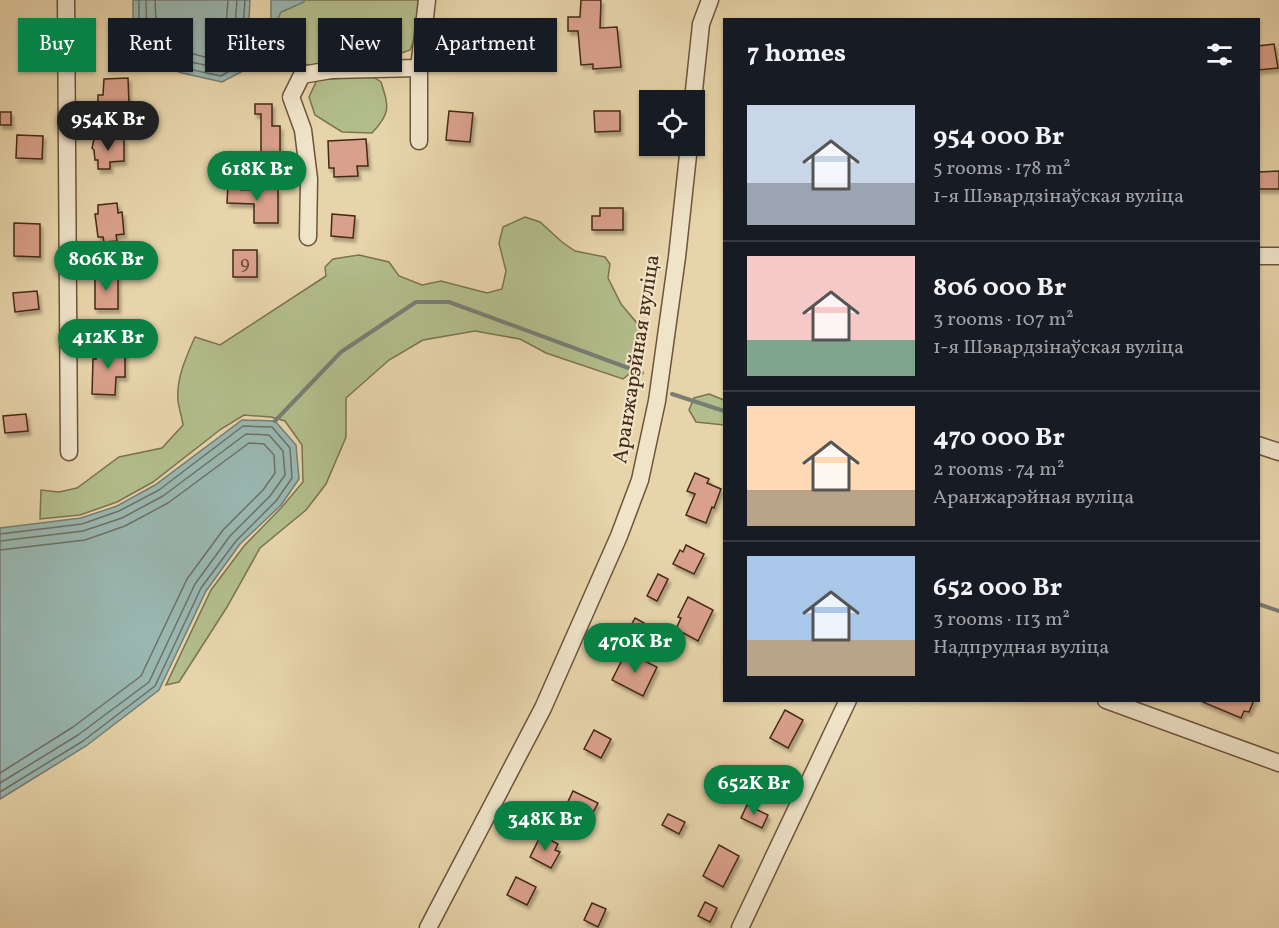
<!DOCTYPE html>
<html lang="en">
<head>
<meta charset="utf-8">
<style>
	body { margin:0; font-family:Vollkorn,serif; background:#20242c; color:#f1f3f6; height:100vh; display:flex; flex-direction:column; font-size:22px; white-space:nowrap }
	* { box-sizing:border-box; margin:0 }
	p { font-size:20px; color:#9ea1a6 }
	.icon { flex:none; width:33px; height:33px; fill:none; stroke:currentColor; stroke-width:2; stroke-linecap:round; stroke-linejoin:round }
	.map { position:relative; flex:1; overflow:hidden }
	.drawer { position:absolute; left:723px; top:18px; width:537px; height:684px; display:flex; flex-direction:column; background:#171b24; border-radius:0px; box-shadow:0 2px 4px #0004 }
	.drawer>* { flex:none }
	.hud { position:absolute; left:18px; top:18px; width:570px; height:54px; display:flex; gap:12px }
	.tools { position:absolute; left:639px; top:90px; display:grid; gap:12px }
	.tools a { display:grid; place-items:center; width:66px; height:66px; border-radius:0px; background:#171b24; box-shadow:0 2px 4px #0004; font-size:30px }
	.price { position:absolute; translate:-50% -51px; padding:0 14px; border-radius:21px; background:#0b8043; color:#fff; font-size:20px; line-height:39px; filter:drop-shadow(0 2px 3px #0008) }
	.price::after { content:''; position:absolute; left:50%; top:36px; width:18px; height:14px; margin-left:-9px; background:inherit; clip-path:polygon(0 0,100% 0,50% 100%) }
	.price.current { background:#222; color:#fff }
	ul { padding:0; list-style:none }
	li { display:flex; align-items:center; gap:18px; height:150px; padding:0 24px }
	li+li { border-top:2px solid #363941 }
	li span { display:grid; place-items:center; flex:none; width:168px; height:120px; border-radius:0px; color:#555 }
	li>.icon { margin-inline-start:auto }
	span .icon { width:72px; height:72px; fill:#fffc; stroke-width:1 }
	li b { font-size:26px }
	h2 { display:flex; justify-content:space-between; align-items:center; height:72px; padding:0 24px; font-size:26px }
	.tag { padding:0 21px; border-radius:0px; background:#171b24; box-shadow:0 2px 4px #0004; font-size:21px; line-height:54px }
	.tag.current { background:#0b8043; color:#fff }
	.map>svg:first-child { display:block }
	.green { fill:#b2bd8b; stroke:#7b7350; stroke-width:1.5 }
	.water { fill:#99b7b1; stroke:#777e73; stroke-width:1.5 }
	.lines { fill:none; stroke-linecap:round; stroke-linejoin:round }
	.shore { stroke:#6e7064; stroke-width:1.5 }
	.stream { stroke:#777e73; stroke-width:4 }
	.building { fill:#d9a08b; stroke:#442916; stroke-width:1.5; filter:url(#shadow) }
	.minor-casing { stroke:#6d543b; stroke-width:19 }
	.minor { stroke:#efe3c8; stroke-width:16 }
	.labels { text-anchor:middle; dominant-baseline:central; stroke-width:4.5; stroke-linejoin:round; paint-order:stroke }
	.number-label { font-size:18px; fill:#694733 }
	.street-label { font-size:21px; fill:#442916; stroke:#efe3c8 }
</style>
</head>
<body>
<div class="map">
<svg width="1279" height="928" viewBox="0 0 1279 928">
	<defs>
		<filter id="shadow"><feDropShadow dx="2.5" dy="4" stdDeviation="1.5" flood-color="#0004"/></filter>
	</defs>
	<rect width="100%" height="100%" fill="#e7d4aa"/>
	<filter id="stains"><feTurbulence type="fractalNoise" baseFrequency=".00333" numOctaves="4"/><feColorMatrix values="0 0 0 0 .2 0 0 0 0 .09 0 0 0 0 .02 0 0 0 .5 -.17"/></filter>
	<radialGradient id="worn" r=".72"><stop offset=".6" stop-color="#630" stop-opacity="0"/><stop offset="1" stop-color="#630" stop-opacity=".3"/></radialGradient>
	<g class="green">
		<path d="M304 0H420L418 30 410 50 385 59 309 65 282 59 271 32 281 12 303 2Z"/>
		<path d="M372 76 381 82C389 107 391 113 372 133L342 132 315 115 309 97 317 80Z"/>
		<path d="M525 217 540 222 562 242 575 251 605 257 610 264 608 278 621 304 636 322 645 342 641 364 623 379 546 353 520 339 475 331 423 340 389 360 346 398V437L326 484 306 510 260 548 227 607 179 682 166 685 211 590 244 546 281 508 303 482 302 445 285 421 271 417 244 415 221 429 153 482 117 502 80 515 40 519 41 490 59 492 77 488 119 457 162 448 183 425C182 417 179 409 178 401 176 379 186 357 195 337L220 345 326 276 325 267 333 259 359 255 389 262 399 276 422 285 441 281 487 293 502 289 506 271 499 243 503 227Z"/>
		<path d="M709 394 724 400V425L696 422 689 410 694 398Z"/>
	</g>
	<g class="water">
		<path d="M133 0H250L247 54 243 71 222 82 182 73 162 66 143 63 133 47Z"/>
		<path d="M271 0H304V2L281 12 271 32Z"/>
		<path d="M242 420 275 421 296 445 299 479 281 505 240 544 206 591 159 690 86 746 0 799V528L81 518 117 506 155 485Z"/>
	</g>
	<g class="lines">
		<g class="shore">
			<path d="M139 0V45L146 57 164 60 184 68 221 76 238 66 241 53 245 0"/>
			<path d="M146 0 147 43 151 50 166 53 186 61 219 68 231 61 233 52 237 0"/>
			<path d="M155 0 157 42C168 45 209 61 219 59 220 58 221 57 223 56L224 51 228 0"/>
			<path d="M0 534 82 524 119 511 159 490 243 426 272 427 290 448 292 478 276 501 236 541 201 588 155 686 83 741 0 792"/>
			<path d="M0 541 83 531 122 518 163 496 246 434 269 435 283 451 285 475 270 496 230 536 195 584 149 682 78 735 0 783"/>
			<path d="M0 550 85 540 125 526 168 503 249 443 264 444 274 455 275 473 263 490 223 530 187 579 141 676 73 727 0 773"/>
		</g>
		<g class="stream">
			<path d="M672 394 724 411"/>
			<path d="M275 421 341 352 416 302H449L642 373"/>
			<path d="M1258 604 1279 611"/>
		</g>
	</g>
	<g class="building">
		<path d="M581 0H601L600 28 617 27 621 67 593 69V64L581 65 578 31H568V17H580Z"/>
		<rect x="466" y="29" width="23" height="24"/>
		<path d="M536 41H549L550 62 537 63Z"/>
		<path d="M1274 44 1278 68 1258 70V46Z"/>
		<path d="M128 78 129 105 98 106V95H103L104 79Z"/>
		<path d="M255 104H272V126H280V153H261V114H255Z"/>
		<path d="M449 111 473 113 470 142 446 140Z"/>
		<path d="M594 111H620V131L595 132Z"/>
		<rect x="0" y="112" width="11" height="13"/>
		<path d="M17 135 43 136 42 159 16 158Z"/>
		<path d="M94 139H124V161L110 162V169H98V160H95L94 150 92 148Z"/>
		<path d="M366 139 368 166H357L358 176 334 177V168H329L328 141Z"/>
		<path d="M1279 171V189H1258V172Z"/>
		<path d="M228 184 241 185V190L278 189V223H254V204L227 203Z"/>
		<path d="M117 203 118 213 122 212 124 234 116 235 117 241 104 242 103 237H98L95 214H98V205Z"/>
		<path d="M600 208H623V230H592V216H600Z"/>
		<path d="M332 214 355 216 353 238 331 236Z"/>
		<path d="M14 223 40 224V257L14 256Z"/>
		<rect x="233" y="250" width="24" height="27"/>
		<rect x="95" y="276" width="23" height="33"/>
		<path d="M37 291 39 309 15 312 13 293Z"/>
		<path d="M96 347 125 348V377H116L115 395 92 394 93 359H96Z"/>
		<path d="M26 414 28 431 5 433 3 416Z"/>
		<path d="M695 473 709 479 707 483 721 489 714 508 712 507 706 523 686 515 695 494 687 491Z"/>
		<path d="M686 545 704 554 694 574 673 564 680 550 683 552Z"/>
		<path d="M658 574 668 579 657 601 647 596Z"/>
		<path d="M688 597 713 610 698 641 676 629 681 618 678 617Z"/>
		<path d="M635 618 646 624 641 635 629 629Z"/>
		<path d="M626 652 657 667 643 696 612 680Z"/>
		<path d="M1198 700H1254L1249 712 1244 711 1241 718Z"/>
		<path d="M785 710 803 720 788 748 770 738Z"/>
		<path d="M594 730 611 739 601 758 584 749Z"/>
		<path d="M573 791 598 803 589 820 565 808Z"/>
		<path d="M747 805 768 815 762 828 741 818Z"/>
		<path d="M668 814 685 822 679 834 662 825Z"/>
		<path d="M541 835 558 844 555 850 560 852 551 868 530 857Z"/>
		<path d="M719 845 739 856 723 887 703 876Z"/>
		<path d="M516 877 536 887 527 905 507 895Z"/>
		<path d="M705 902 717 908 710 922 698 916Z"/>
		<path d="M592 903 606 909 598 927 584 920Z"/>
	</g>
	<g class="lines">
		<defs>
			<g id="minor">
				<path d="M66 0 69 452"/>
				<path d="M693 100 701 24 710 0"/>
				<path d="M419 141V68L427 0"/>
				<path d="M308 237 309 179 303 130 291 97 302 75 331 70 419 68"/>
				<path d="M1258 256H1279"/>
				<path d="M1258 445 1279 452"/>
				<path d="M1106 700 1279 763"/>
				<path d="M428 928 543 708 619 536 640 480 657 401 677 257 689 146"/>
				<path d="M740 928 848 700"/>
			</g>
		</defs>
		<use href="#minor" class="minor-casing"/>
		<use href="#minor" class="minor"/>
	</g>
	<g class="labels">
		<g class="number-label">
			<text x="245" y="264">9</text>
		</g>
		<g class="street-label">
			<text transform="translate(637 359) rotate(-81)">Аранжарэйная вуліца</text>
		</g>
	</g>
	<rect width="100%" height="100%" filter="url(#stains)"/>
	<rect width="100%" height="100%" fill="url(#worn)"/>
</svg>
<div class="tools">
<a><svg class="icon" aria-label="locate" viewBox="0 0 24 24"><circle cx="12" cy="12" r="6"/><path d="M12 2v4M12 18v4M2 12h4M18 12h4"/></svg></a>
</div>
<b class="price current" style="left:108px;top:152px">954K Br</b>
<b class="price" style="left:257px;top:202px">618K Br</b>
<b class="price" style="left:106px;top:292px">806K Br</b>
<b class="price" style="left:108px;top:370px">412K Br</b>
<b class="price" style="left:635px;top:674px">470K Br</b>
<b class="price" style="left:754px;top:816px">652K Br</b>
<b class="price" style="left:545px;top:852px">348K Br</b>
<div class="hud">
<a class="tag current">Buy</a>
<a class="tag">Rent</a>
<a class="tag">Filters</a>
<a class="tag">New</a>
<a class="tag">Apartment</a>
</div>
<section class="drawer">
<h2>7 homes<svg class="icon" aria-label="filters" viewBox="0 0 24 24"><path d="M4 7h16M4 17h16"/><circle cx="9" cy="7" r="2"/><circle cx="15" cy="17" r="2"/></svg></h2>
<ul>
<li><span style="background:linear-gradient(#c9d6e8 65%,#9aa5b1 0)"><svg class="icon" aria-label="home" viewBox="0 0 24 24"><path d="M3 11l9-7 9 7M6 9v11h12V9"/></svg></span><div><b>954 000 Br</b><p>5 rooms · 178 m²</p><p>1-я Шэвардзінаўская вуліца</p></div></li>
<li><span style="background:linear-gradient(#f6c9c9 70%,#7fa58c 0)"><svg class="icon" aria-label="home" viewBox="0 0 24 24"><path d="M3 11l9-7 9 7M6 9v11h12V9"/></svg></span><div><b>806 000 Br</b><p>3 rooms · 107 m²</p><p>1-я Шэвардзінаўская вуліца</p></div></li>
<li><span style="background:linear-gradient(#ffd9b3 70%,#b9a48a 0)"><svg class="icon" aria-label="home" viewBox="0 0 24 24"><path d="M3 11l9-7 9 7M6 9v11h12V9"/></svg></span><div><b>470 000 Br</b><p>2 rooms · 74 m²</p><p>Аранжарэйная вуліца</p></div></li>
<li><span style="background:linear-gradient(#a9c7e8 70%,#b9a48a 0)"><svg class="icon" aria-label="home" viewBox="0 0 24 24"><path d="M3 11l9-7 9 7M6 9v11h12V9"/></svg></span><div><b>652 000 Br</b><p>3 rooms · 113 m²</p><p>Надпрудная вуліца</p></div></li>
</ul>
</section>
</div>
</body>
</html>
